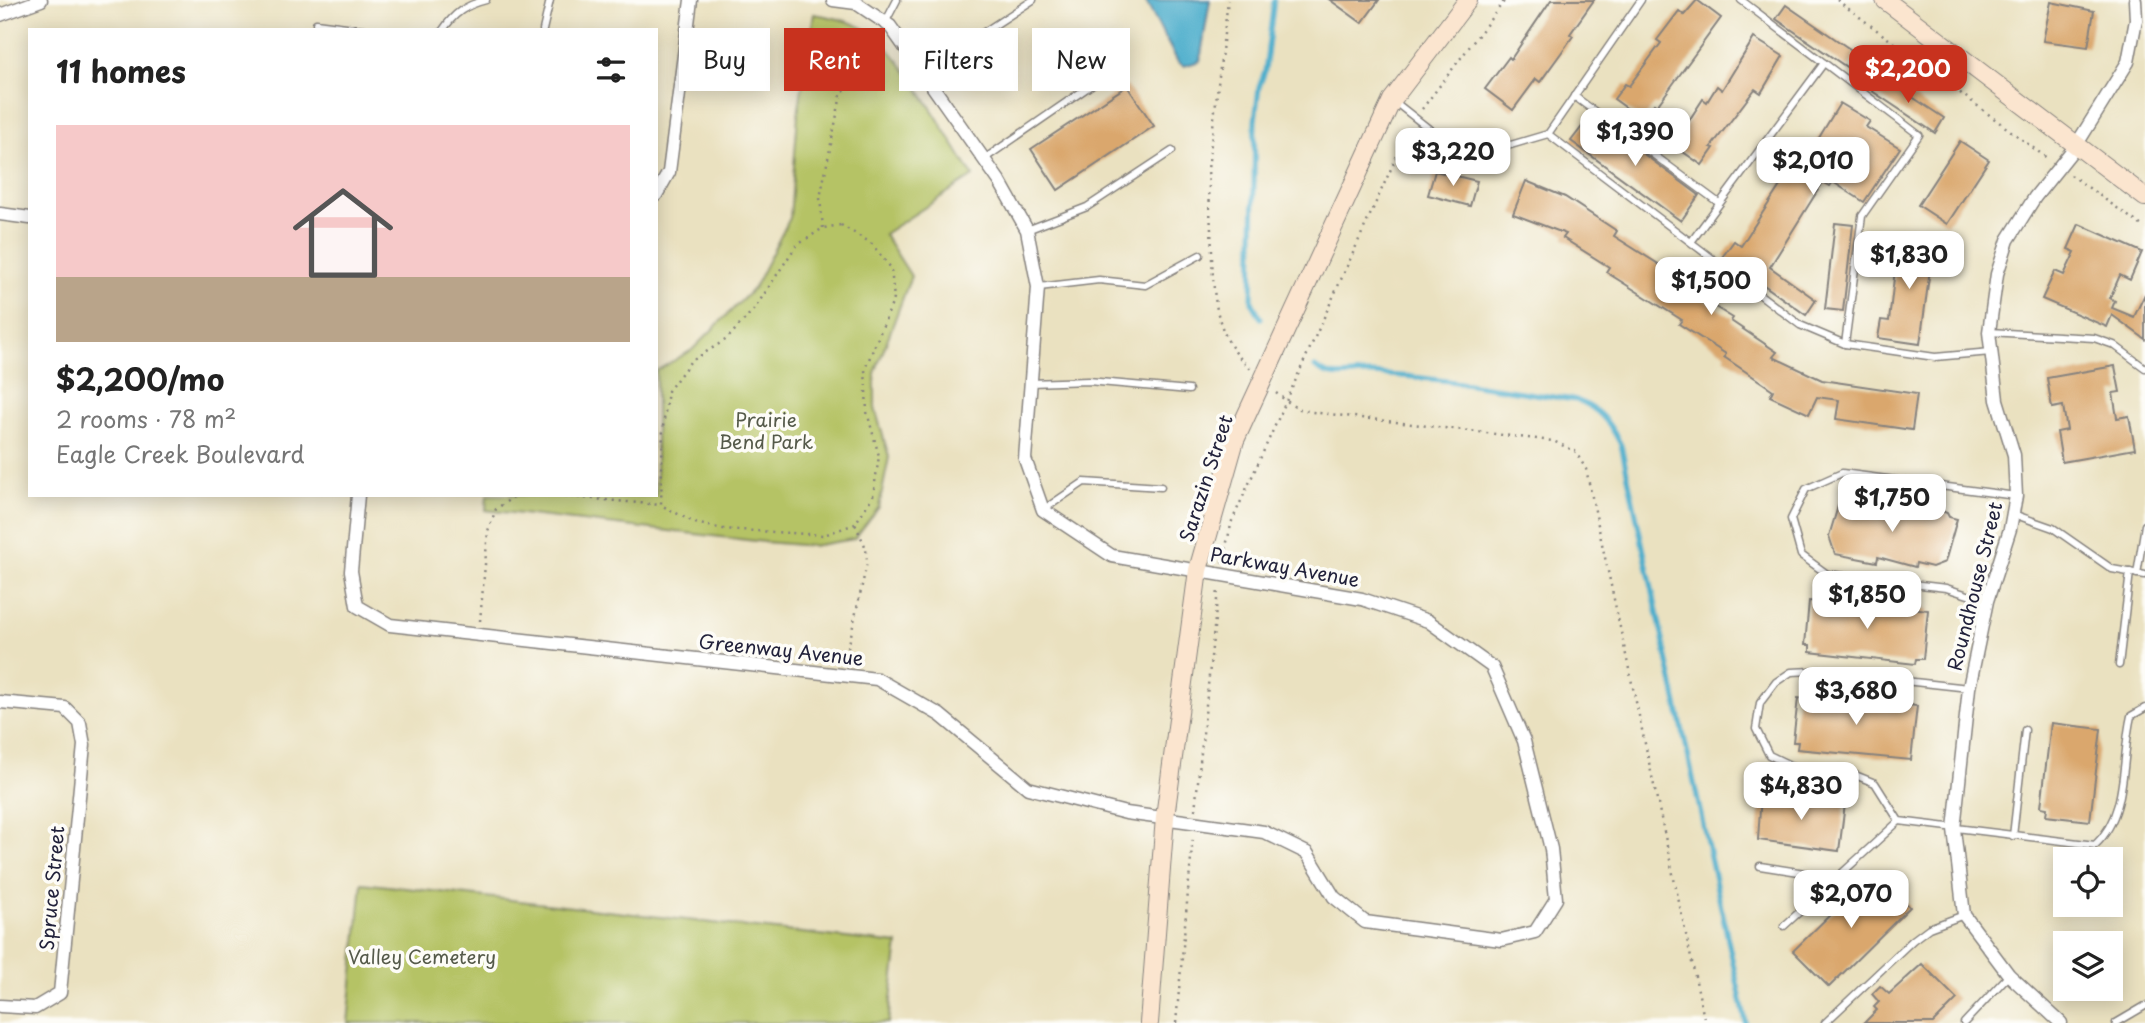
<!DOCTYPE html>
<html lang="en">
<head>
<meta charset="utf-8">
<style>
	body { margin:0; font-family:"Playpen Sans",sans-serif; background:#f6f6f6; color:#222; height:100vh; display:flex; flex-direction:column; font-size:26px; white-space:nowrap }
	* { box-sizing:border-box; margin:0 }
	p { font-size:23px; color:#767676 }
	.icon { flex:none; width:38px; height:38px; fill:none; stroke:currentColor; stroke-width:2; stroke-linecap:round; stroke-linejoin:round }
	.map { position:relative; flex:1; overflow:hidden }
	.panel { position:absolute; left:28px; top:28px; width:630px; height:469px; display:flex; flex-direction:column; background:#fff; border-radius:0px; box-shadow:0 4px 18px #0003 }
	.panel>* { flex:none }
	.banner { position:absolute; left:679px; top:28px; width:665px; height:63px; display:flex; gap:14px }
	.buttons { position:absolute; left:2053px; top:847px; display:grid; gap:14px }
	.buttons a { display:grid; place-items:center; width:70px; height:70px; border-radius:0px; background:#fff; box-shadow:0 4px 18px #0003; font-size:35px }
	.price { position:absolute; translate:-50% -60px; padding:0 16px; border-radius:14px; background:#fff; color:#222; font-size:23px; line-height:46px; filter:drop-shadow(0 2px 4px #0008) }
	.price::after { content:''; position:absolute; left:50%; top:42px; width:21px; height:16px; margin-left:-10px; background:inherit; clip-path:polygon(0 0,100% 0,50% 100%) }
	.price.active { background:#c8321e; color:#fff }
	ul { padding:0; list-style:none }
	li { display:grid; align-content:center; gap:14px; height:371px; padding:0 28px }
	li+li { border-top:2px solid #e0e0e0 }
	li span { display:grid; place-items:center; height:217px; border-radius:0px; color:#555 }
	li>.icon { margin-inline-start:auto }
	span .icon { width:126px; height:126px; fill:#fffc; stroke-width:1 }
	li b { font-size:30px }
	h2 { display:flex; justify-content:space-between; align-items:center; height:84px; padding:0 28px; font-size:30px }
	.chip { padding:0 24px; border-radius:0px; background:#fff; box-shadow:0 4px 18px #0003; font-size:24px; line-height:63px }
	.chip.active { background:#c8321e; color:#fff }
	.map>svg:first-child { display:block }
	.green { fill:#b5c365; stroke:#6c7250; stroke-width:2 }
	.water { fill:#4daecc; stroke:#386884; stroke-width:2 }
	.lines { fill:none; stroke-linecap:round; stroke-linejoin:round }
	.stream { stroke:#4daecc; stroke-width:5 }
	.building { fill:#daa76d }
	.lane-casing { stroke:#86827e; stroke-width:9 }
	.street-casing { stroke:#86827e; stroke-width:15 }
	.secondary-casing { stroke:#86827e; stroke-width:20 }
	.path { stroke:#86827e; stroke-width:2.5; stroke-dasharray:2 5; stroke-linecap:butt }
	.lane { stroke:#fff; stroke-width:6 }
	.street { stroke:#fff; stroke-width:12 }
	.secondary { stroke:#fbe5cf; stroke-width:18 }
	.labels { text-anchor:middle; dominant-baseline:central; stroke-width:7; stroke-linejoin:round; paint-order:stroke }
	.park-label { font-size:19px; fill:#555a4a; stroke:#fdfcf7 }
	.street-label { font-size:19px; fill:#22223b; stroke:#fdfcf7 }
</style>
</head>
<body>
<div class="map">
<svg width="2145" height="1023" viewBox="0 0 2145 1023">
	<rect width="100%" height="100%" fill="#fdfcf7"/>
	<filter id="ink" filterUnits="userSpaceOnUse"><feTurbulence type="fractalNoise" baseFrequency=".0143" numOctaves="2"/><feDisplacementMap in="SourceGraphic" scale="14" xChannelSelector="R" yChannelSelector="G"/><feConvolveMatrix kernelMatrix="1 2 1 2 8 2 1 2 1" color-interpolation-filters="sRGB"/></filter>
	<filter id="wash" filterUnits="userSpaceOnUse"><feTurbulence type="fractalNoise" baseFrequency=".00686" numOctaves="4" result="noise"/><feDisplacementMap in="SourceGraphic" scale="28" xChannelSelector="R" yChannelSelector="G"/><feGaussianBlur stdDeviation="1.57" result="paint"/><feColorMatrix in="noise" values="0 0 0 0 0 0 0 0 0 0 0 0 0 0 0 0 0 1.4 0 .05"/><feComposite in="paint" operator="in"/></filter>
	<g filter="url(#wash)">
		<rect width="100%" height="100%" fill="#eae1c0"/>
		<g class="green">
			<path d="M814 14C834 17 858 22 874 35 909 64 947 136 973 176L884 234 911 276 875 373V408L889 457 879 507 854 539 812 546 764 542 486 510 487 495H656V371L692 350 754 288 790 218 798 114Z"/>
			<path d="M362 883 898 944 888 1023H348Z"/>
		</g>
		<path class="water" d="M1145 0H1210L1200 61 1184 66 1178 62Z"/>
		<g class="lines">
			<g class="stream">
				<path d="M1261 318 1252 302 1255 121 1259 87 1265 71 1274 0"/>
				<path d="M1315 367C1334 382 1350 373 1371 374 1440 377 1508 391 1576 400 1599 408 1610 423 1621 445L1746 1023"/>
			</g>
		</g>
		<g id="blocks">
			<g class="building">
				<path d="M1330 0H1379L1362 23Z"/>
				<path d="M1551 0H1594L1570 34 1573 36 1561 53 1540 82 1536 79 1513 110 1485 89 1509 57 1511 59Z"/>
				<path d="M1697 0 1721 18 1657 106 1654 104 1643 120 1614 99 1625 84 1629 86 1661 43 1657 40 1679 11 1684 15Z"/>
				<path d="M2051 2 2094 11 2088 47 2043 41Z"/>
				<path d="M1786 5 1857 54 1848 68 1776 19Z"/>
				<path d="M1754 38 1783 56 1761 93 1755 89 1711 147 1714 148 1702 165 1673 145 1703 99 1707 102 1717 86 1722 90Z"/>
				<path d="M1882 77 1944 118 1935 133 1872 91Z"/>
				<path d="M1127 86 1154 126 1058 190 1031 149Z"/>
				<path d="M1840 103 1870 121 1866 127 1900 148 1864 202 1833 182 1830 186 1823 182 1770 267 1816 300 1806 315 1723 256 1734 241 1741 246 1787 175 1794 179Z"/>
				<path d="M1591 115 1699 195 1681 221 1571 141Z"/>
				<path d="M1960 141 1989 160 1947 224 1918 205Z"/>
				<path d="M1435 171 1477 181 1470 206 1428 195Z"/>
				<path d="M1526 181 1565 197 1617 231 1614 236 1690 284 1686 289 1733 318 1731 321 1777 352 1773 357 1822 380 1917 394 1912 430 1836 419 1839 400 1817 397 1809 414 1770 396 1773 390 1724 357 1726 354 1679 324 1682 320 1606 272 1609 267 1563 238 1566 234 1513 214Z"/>
				<path d="M1835 223 1853 225 1843 311 1825 309Z"/>
				<path d="M2079 224 2142 252 2130 280 2120 275 2110 298 2115 301 2112 308 2134 317 2145 294V339L2112 315 2107 327 2042 299 2055 271 2064 275 2075 252 2068 249Z"/>
				<path d="M1899 235 1934 239 1920 344 1878 338 1881 320 1889 321Z"/>
				<path d="M2115 366 2120 392 2113 393 2117 418 2129 416 2135 449 2062 462 2057 432 2067 430 2063 406 2052 408 2047 378Z"/>
				<path d="M1849 500 1890 507 1891 502 1929 513 1939 510 1947 513 1949 517 1957 519 1945 562 1932 567 1916 563 1915 567 1878 557 1877 562 1835 554 1829 536 1839 503Z"/>
				<path d="M1841 599 1928 610 1923 659H1916L1915 664 1810 652V645H1805L1809 601 1840 604Z"/>
				<path d="M1828 696 1917 706 1911 760 1797 749 1798 742H1793L1798 698 1828 701Z"/>
				<path d="M2051 723 2101 729 2090 821 2046 816 2047 808 2041 807Z"/>
				<path d="M1761 794 1845 804 1839 851 1758 840Z"/>
				<path d="M1871 875 1879 883 1882 880 1910 907 1829 987 1793 951Z"/>
				<path d="M1922 964 1957 999 1933 1023H1864L1877 1010 1874 1007 1879 1002 1872 994 1880 986 1889 994Z"/>
			</g>
		</g>
	</g>
	<g filter="url(#ink)">
		<use href="#blocks" fill-opacity="0" stroke="#86827e" stroke-width="2"/>
		<g class="lines">
			<defs>
				<g id="lane">
					<path d="M1741 0 1919 135 1862 216 1845 344"/>
					<path d="M316 23 369 30"/>
					<path d="M885 23 897 0"/>
					<path d="M443 30C454 13 466 5 486 0"/>
					<path d="M543 30 550 0"/>
					<path d="M923 72 1033 0"/>
					<path d="M1574 96 1719 203"/>
					<path d="M1395 102 1438 136 1497 149 1548 134 1800 325 1845 344 1935 357 1991 352"/>
					<path d="M1548 134 1641 0"/>
					<path d="M984 159 1116 68"/>
					<path d="M1027 230 1087 207 1172 151"/>
					<path d="M1691 242 1824 63"/>
					<path d="M1039 287 1099 280 1145 285 1200 255"/>
					<path d="M1989 332 2094 338 2114 345 2145 368"/>
					<path d="M1030 383 1088 381 1189 390"/>
					<path d="M1043 510 1084 482 1161 487"/>
					<path d="M2013 514 2053 528 2112 569 2145 575"/>
					<path d="M2137 574 2145 525"/>
					<path d="M1987 601 1946 588 1827 574 1801 555 1791 519 1806 489 1842 473 2016 496"/>
					<path d="M2119 665 2130 572"/>
					<path d="M1969 688 1813 671 1791 672 1776 682 1760 703 1756 729 1769 755 1792 766 1850 773 1875 783 1899 821 2095 845C2129 814 2121 758 2131 716L2145 708"/>
					<path d="M2013 836 2025 730"/>
					<path d="M1760 866 1837 878"/>
					<path d="M1784 926 1899 821"/>
					<path d="M1825 1023 1913 940 1929 928 1964 915"/>
					<path d="M1964 1023 2009 975"/>
					<path d="M2116 1023 2145 1006"/>
				</g>
				<g id="street">
					<path d="M0 15 41 0"/>
					<path d="M656 195 669 172 691 0"/>
					<path d="M0 214 30 218"/>
					<path d="M358 495 351 571 357 606 390 625 877 679 940 715 1028 788 1126 813 1264 832 1307 853 1334 897 1365 922 1501 940 1535 932 1556 899 1551 849 1524 741 1492 667 1428 621 1362 599 1112 556 1043 510 1025 459 1038 287 1027 230 1000 182 890 26 856 3 833 0"/>
					<path d="M0 702 65 708 80 723 84 745 60 993 35 1008 0 1006"/>
					<path d="M2061 1023 2009 975 1964 915 1954 829 1969 688 1987 601 2010 529 2016 496 2014 455 1997 400 1989 332 1997 274 2008 240 2035 197 2075 147 2128 62 2136 20 2135 0"/>
				</g>
				<g id="secondary">
					<path d="M1885 0 2145 197"/>
					<path d="M1149 1023 1165 817 1198 570 1235 440 1392 100 1468 0"/>
				</g>
			</defs>
			<use href="#lane" class="lane-casing"/>
			<use href="#street" class="street-casing"/>
			<use href="#secondary" class="secondary-casing"/>
			<g class="path">
				<path d="M1837 0 2048 159"/>
				<path d="M1422 109 1505 0"/>
				<path d="M2071 175 2145 228"/>
				<path d="M841 225 871 243 891 268 894 299 865 369 867 412 879 456 873 496 855 524 824 535 723 529 695 523 661 505 663 427 668 391 690 362 727 339 755 308 796 246 823 228Z"/>
				<path d="M823 228 820 198 841 95 881 37"/>
				<path d="M1212 251 1208 169 1228 0"/>
				<path d="M1212 258C1214 302 1216 338 1251 369"/>
				<path d="M1276 393 1296 408 1312 412 1553 441 1575 451 1586 469 1705 1023"/>
				<path d="M550 495 661 505"/>
				<path d="M1222 563 1232 521 1409 129"/>
				<path d="M480 621 488 531 496 509 516 495"/>
				<path d="M845 662 867 563 866 548 855 524"/>
				<path d="M1195 810 1218 590"/>
				<path d="M1176 1023 1193 837"/>
			</g>
			<use href="#lane" class="lane"/>
			<use href="#street" class="street"/>
			<use href="#secondary" class="secondary"/>
		</g>
	</g>
	<g class="labels">
		<g class="park-label">
			<text x="766" y="419">Prairie<tspan x="766" dy="22">Bend Park</tspan></text>
			<text x="422" y="956">Valley Cemetery</text>
		</g>
		<g class="street-label">
			<text transform="translate(1205 478) rotate(-72)">Sarazin Street</text>
			<text transform="translate(1285 566) rotate(10)">Parkway Avenue</text>
			<text transform="translate(1974 586) rotate(-76)">Roundhouse Street</text>
			<text transform="translate(781 649) rotate(6)">Greenway Avenue</text>
			<text transform="translate(51 888) rotate(-85)">Spruce Street</text>
		</g>
	</g>
</svg>
<div class="buttons">
<a><svg class="icon" aria-label="locate" viewBox="0 0 24 24"><circle cx="12" cy="12" r="6"/><path d="M12 2v4M12 18v4M2 12h4M18 12h4"/></svg></a>
<a><svg class="icon" aria-label="layers" viewBox="0 0 24 24"><path d="M12 4l9 5-9 5-9-5zM3 14l9 5 9-5"/></svg></a>
</div>
<b class="price active" style="left:1908px;top:105px">$2,200</b>
<b class="price" style="left:1635px;top:168px">$1,390</b>
<b class="price" style="left:1453px;top:188px">$3,220</b>
<b class="price" style="left:1813px;top:197px">$2,010</b>
<b class="price" style="left:1909px;top:291px">$1,830</b>
<b class="price" style="left:1711px;top:317px">$1,500</b>
<b class="price" style="left:1892px;top:534px">$1,750</b>
<b class="price" style="left:1867px;top:631px">$1,850</b>
<b class="price" style="left:1856px;top:727px">$3,680</b>
<b class="price" style="left:1801px;top:822px">$4,830</b>
<b class="price" style="left:1851px;top:930px">$2,070</b>
<div class="banner">
<a class="chip">Buy</a>
<a class="chip active">Rent</a>
<a class="chip">Filters</a>
<a class="chip">New</a>
</div>
<section class="panel">
<h2>11 homes<svg class="icon" aria-label="filters" viewBox="0 0 24 24"><path d="M4 7h16M4 17h16"/><circle cx="9" cy="7" r="2"/><circle cx="15" cy="17" r="2"/></svg></h2>
<ul>
<li><span style="background:linear-gradient(#f6c9c9 70%,#b9a48a 0)"><svg class="icon" aria-label="home" viewBox="0 0 24 24"><path d="M3 11l9-7 9 7M6 9v11h12V9"/></svg></span><div><b>$2,200/mo</b><p>2 rooms · 78 m²</p><p>Eagle Creek Boulevard</p></div></li>
</ul>
</section>
</div>
</body>
</html>
